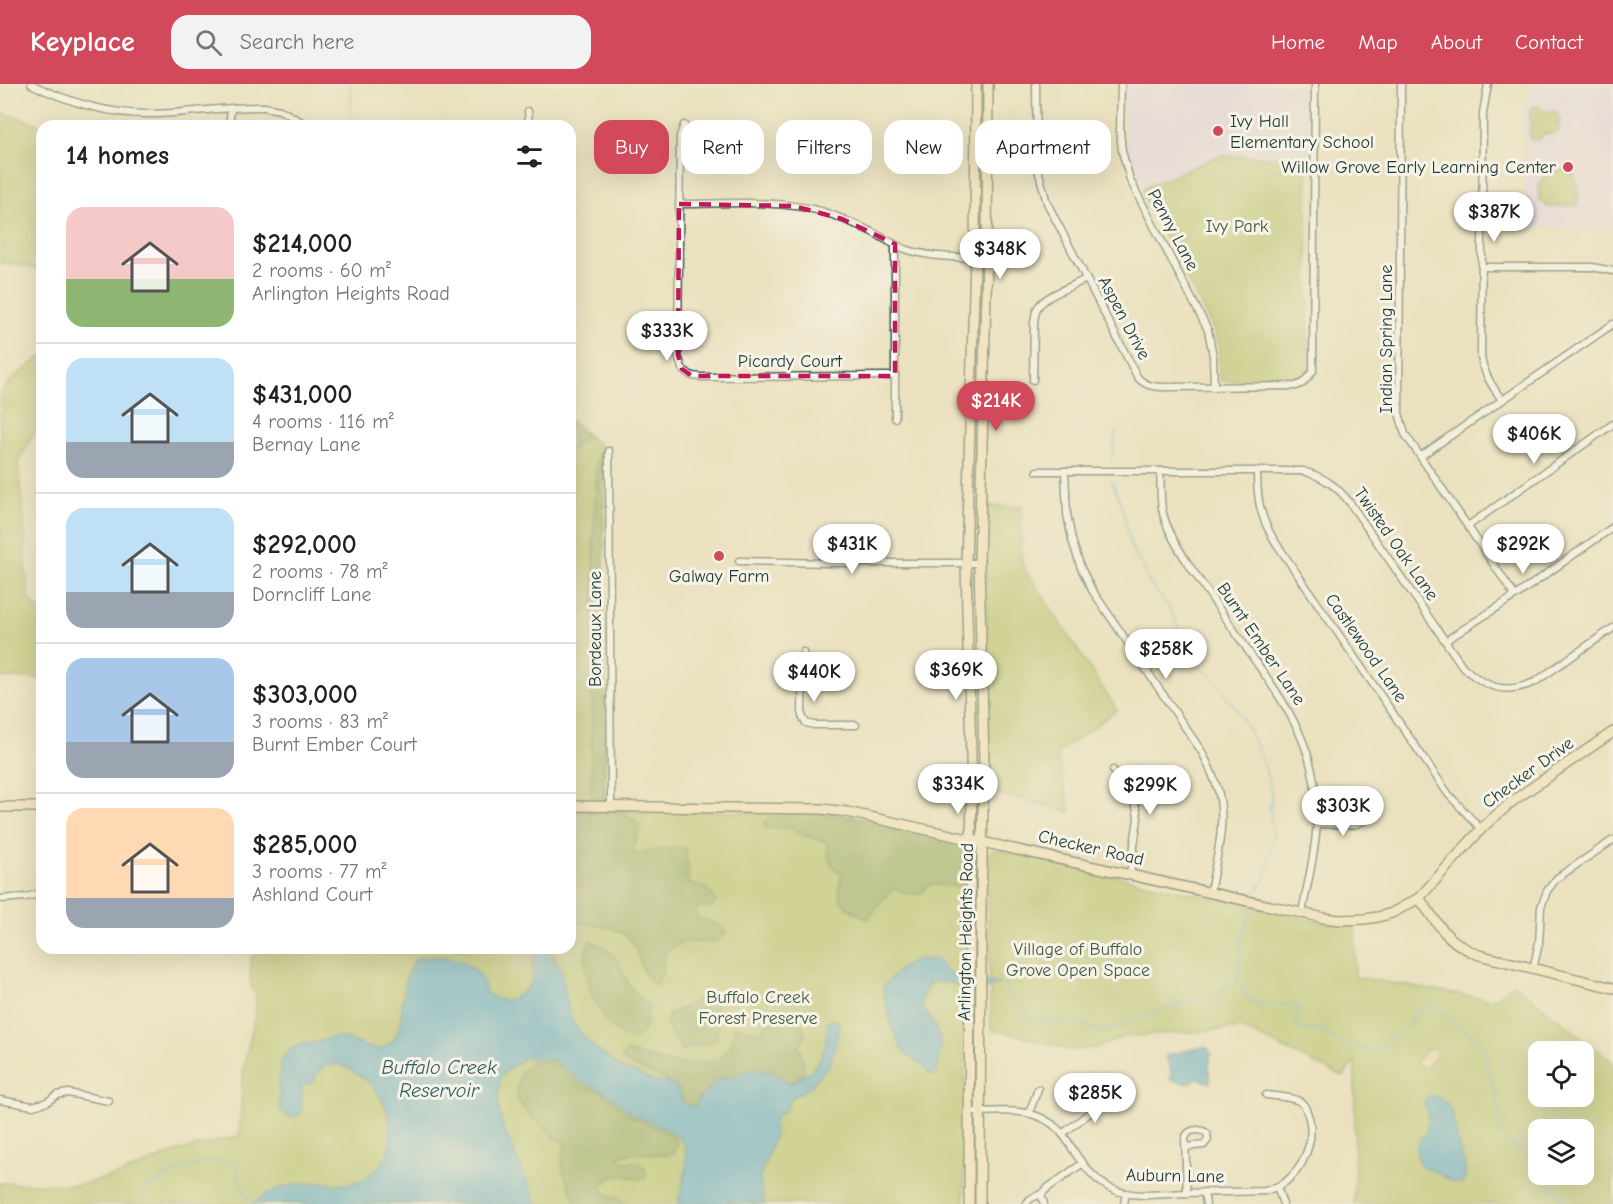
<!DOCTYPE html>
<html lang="en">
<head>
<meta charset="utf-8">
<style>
	body { margin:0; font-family:"Comic Neue",sans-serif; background:#f2f2f2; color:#222; height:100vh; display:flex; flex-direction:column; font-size:22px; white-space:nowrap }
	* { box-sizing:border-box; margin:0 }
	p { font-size:20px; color:#767676 }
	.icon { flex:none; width:33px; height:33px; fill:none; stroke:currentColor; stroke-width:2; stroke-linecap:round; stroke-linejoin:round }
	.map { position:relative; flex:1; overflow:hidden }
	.sheet { position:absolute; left:36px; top:36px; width:540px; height:834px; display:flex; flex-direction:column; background:#fff; border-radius:18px; box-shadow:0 6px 24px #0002 }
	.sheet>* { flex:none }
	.banner { position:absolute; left:594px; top:36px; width:570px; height:54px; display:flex; gap:12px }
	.fabs { position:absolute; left:1528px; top:957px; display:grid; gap:12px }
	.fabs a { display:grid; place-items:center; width:66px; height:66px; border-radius:12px; background:#fff; box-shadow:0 6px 24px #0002; font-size:30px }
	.price { position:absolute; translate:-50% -51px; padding:0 14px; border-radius:21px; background:#fff; color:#222; font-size:20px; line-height:39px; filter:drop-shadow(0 2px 3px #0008) }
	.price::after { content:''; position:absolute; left:50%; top:36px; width:18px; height:14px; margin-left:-9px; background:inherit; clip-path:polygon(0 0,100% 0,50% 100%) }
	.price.current { background:#d1495b; color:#fff }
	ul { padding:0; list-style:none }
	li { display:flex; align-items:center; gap:18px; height:150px; padding:0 30px }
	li+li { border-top:2px solid #e0e0e0 }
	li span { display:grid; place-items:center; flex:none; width:168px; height:120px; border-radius:18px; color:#555 }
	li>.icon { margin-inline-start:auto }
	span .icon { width:72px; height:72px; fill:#fffc; stroke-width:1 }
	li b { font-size:26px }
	h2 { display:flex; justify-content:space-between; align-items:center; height:72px; padding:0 30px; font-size:26px }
	.pill { padding:0 21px; border-radius:18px; background:#fff; box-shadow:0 6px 24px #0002; font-size:21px; line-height:54px }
	.pill.current { background:#d1495b; color:#fff }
	header { display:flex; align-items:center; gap:36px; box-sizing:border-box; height:84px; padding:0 30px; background:#d1495b; color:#fff }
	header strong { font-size:28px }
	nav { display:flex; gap:33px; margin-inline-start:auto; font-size:21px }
	.search { width:420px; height:54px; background:#f2f2f2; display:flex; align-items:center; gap:15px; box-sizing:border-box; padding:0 21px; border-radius:18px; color:#767676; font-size:22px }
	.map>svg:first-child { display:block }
	.built { fill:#e2d4f3 }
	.green { fill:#afc063; stroke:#677e4c; stroke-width:1.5; fill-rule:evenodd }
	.forest { fill:#8ba659; stroke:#557246; stroke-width:1.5 }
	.sand { fill:#eeda9e; stroke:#868c69; stroke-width:1.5 }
	.water { fill:#51a7ce; stroke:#387281; stroke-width:1.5 }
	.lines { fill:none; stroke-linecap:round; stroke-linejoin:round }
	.stream { stroke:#51a7ce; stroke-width:1.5 }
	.street-casing { stroke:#3e5649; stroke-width:9 }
	.secondary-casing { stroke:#3e5649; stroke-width:12 }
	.street { stroke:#fff; stroke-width:6 }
	.secondary { stroke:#f9e7c3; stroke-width:9 }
	.marked { fill:none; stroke:#c2185b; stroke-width:4.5; stroke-dasharray:12 8; stroke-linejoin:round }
	.poi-dot { fill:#d1495b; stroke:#f7f3e8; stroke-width:2 }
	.labels { text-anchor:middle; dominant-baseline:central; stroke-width:6; stroke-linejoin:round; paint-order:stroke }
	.poi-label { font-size:18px; fill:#1f3d34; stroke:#f7f3e8; text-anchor:start }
	.park-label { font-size:18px; fill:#435e40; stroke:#f7f3e8 }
	.street-label { font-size:18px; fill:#1f3d34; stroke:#f7f3e8 }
	.water-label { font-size:20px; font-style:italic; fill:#2e5d62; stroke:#f7f3e8 }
</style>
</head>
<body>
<header>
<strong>Keyplace</strong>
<div class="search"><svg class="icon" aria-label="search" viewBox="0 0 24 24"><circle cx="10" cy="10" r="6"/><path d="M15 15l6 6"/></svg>Search here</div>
<nav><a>Home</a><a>Map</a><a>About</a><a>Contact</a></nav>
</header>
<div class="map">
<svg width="1613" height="1120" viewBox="0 0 1613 1120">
	<rect width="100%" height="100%" fill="#f7f3e8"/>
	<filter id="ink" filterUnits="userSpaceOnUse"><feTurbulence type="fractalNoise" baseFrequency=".0167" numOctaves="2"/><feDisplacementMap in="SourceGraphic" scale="12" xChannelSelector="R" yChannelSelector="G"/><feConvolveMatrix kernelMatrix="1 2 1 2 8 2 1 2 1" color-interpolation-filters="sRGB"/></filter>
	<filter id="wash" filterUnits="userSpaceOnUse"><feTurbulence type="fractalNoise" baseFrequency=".008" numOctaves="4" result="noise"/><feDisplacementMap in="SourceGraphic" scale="24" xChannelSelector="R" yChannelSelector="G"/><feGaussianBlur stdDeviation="1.35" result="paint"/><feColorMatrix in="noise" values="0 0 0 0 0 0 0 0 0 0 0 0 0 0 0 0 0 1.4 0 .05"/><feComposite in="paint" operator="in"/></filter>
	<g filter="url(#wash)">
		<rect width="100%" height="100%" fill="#ebe1c0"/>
		<g class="built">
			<path d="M1124 0H1312L1311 74 1219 72 1139 106 1126 70 1124 35Z"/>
			<path d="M1534 0H1613V144L1524 143V24Z"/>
		</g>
		<g class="green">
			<path d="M1536 22 1540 23 1542 27 1556 28 1560 38 1557 48 1543 50 1539 56 1530 55V24Z"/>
			<path d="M0 28 36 39 42 43V187L17 180 0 179Z"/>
			<path d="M1219 72 1307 74 1308 281C1305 291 1300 294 1291 297H1222L1219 293V266L1214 247 1144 113V104Z"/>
			<path d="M1555 86H1565L1574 91 1578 102 1577 122 1549 123 1540 117C1535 102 1542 93 1555 86Z"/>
			<path d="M42 272V346L32 353 18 380 24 435 26 488 31 520 42 527V594H0V308L17 291Z"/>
			<path d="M570 336 604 365 605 726 832 729 966 759 964 1120H0V1099L79 1101 121 1090 178 1067 239 1052 243 987 256 926V911C247 901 251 886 251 873L255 871V864H570Z"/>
			<path d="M987 422H1022L1021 466 1023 482 1117 626 1057 670 1070 728 989 708 986 465Z"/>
			<path d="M994 765 1288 831 1333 840 1355 841V893L1491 916 1514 900 1613 978V1120H1354L1355 977 1343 993 1241 944 1123 953 1096 964 1070 966 1022 952 991 946 986 771ZM1539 968H1584V1012H1539ZM1539 1046H1584V1090H1539Z"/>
		</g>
		<g class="forest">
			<path d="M570 336 588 352 570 366Z"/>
			<path d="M604 365 605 710 601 715H594L591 712 594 471 593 460 597 370Z"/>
			<path d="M570 727H621L640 741 632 769 685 763 689 786 687 792 690 800C706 804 709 803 716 819L711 824 701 822 695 826 696 833 718 840 726 848C712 866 704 856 686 858 677 859 671 864 665 870L663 886 656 902C640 891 642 876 634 861 623 841 590 839 570 838Z"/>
			<path d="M785 728 853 732 933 750 958 758 963 764 964 803C951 803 936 798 926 802L922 809C911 812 904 809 895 804L882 816 868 835C855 828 837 822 839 804 840 799 842 796 841 790 829 780 827 774 828 759L796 749 792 744H766L764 739 771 732 781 733Z"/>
			<path d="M591 856C599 861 609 865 614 872 628 891 626 908 650 922L646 932 647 939 641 950 631 957C605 945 591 915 587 888 585 876 583 866 591 856Z"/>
			<path d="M704 912H712C719 920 719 945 716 955L707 960 681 966 666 941 669 930 681 925Z"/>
			<path d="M791 934 802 941 805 951 799 962 803 976 804 989 789 1000 773 988 763 987 699 1015 695 1023 683 1020 678 1005 664 995 625 979 622 974 627 968C661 978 736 999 734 942L759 948 770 938Z"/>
			<path d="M531 977H551L581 1001 603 1009 631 1032 671 1051 677 1059 674 1068 669 1071 634 1069 619 1072 624 1078H637L645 1084 646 1093 639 1095C624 1090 610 1089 602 1104L608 1112 619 1114 626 1120H577C573 1110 561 1088 562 1077 562 1069 567 1070 564 1058L559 1055H554L545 1042 528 1031 518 1015 517 1005 520 990Z"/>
		</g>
		<path class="sand" d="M1433 964 1436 966V972L1433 977H1431L1426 983 1418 982 1416 978C1418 973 1425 970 1429 965Z"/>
		<g class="water">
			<path d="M536 864H546L552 870 562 887 565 909 571 933 580 949 602 970 625 986 635 988 652 997 669 999 678 1005 683 1020 695 1023 699 1015 719 995 756 984 763 987 773 988 790 1000C822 981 825 974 828 937L834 936 839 938 837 956 830 980 812 1001 792 1014 785 1026 777 1032 773 1038 775 1050 760 1093 763 1114 766 1120H737L729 1116 727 1120H678L686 1087V1069L684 1060 677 1052 669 1047 633 1030 604 1007 582 998 552 975 525 973 503 990 500 996 498 1022 504 1046 537 1120H252C269 1104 298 1098 321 1099 331 1099 343 1102 353 1099 366 1095 382 1084 387 1071 397 1045 386 1013 366 996 362 993 358 991 354 988 344 981 332 976 321 985 317 989 315 991 315 996L310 1000 301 1001C302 1012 304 1019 300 1030L293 1034 286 1031 280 1025C279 1018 280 1010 279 1003 279 982 280 966 303 960 304 960 312 959 312 959 323 957 332 951 344 954 360 958 374 972 390 959 410 943 394 895 418 874 447 869 481 876 486 909 507 923 519 914 533 897L532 880Z"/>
			<path d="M918 875H932L938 877 949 889 962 896 996 899 999 900C983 911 961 901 943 898 938 897 934 898 929 899L923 911 921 922C931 935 942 950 940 967 940 971 938 974 938 977 938 984 939 985 934 991L929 990C925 980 915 977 907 971 899 964 886 928 887 918L885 916 883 904 885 900 901 884Z"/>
			<path d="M1203 963 1208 964 1211 969 1209 984 1210 999 1198 995 1187 1000 1170 996 1171 987 1166 973 1167 971Z"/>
			<path d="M1427 1012C1457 1010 1453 1044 1459 1063 1462 1075 1467 1083 1465 1095L1462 1099 1451 1098 1440 1090 1424 1083 1419 1080 1416 1065 1421 1053 1427 1049 1426 1044 1429 1036 1424 1017Z"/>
		</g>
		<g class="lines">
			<g class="stream">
				<path d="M351 0V27L354 42"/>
				<path d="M1111 377 1116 347"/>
				<path d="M1111 396 1122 422 1131 463 1143 483 1150 500 1170 525 1189 565 1202 585 1217 597 1230 617 1238 626 1251 651 1265 683 1272 713 1270 723 1273 753 1269 774 1266 795 1255 808"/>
				<path d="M1237 899 1239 879 1242 868 1241 858 1242 849 1247 840 1252 826"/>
				<path d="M1000 900H1004L1008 908 1027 931 1043 937H1072L1103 948 1195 914C1212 914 1217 911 1229 900H1237L1244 904C1250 930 1274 921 1295 919L1299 925 1295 941 1307 946 1319 945 1342 960 1372 966 1378 964 1410 941 1413 932 1426 923 1433 924 1447 930 1483 961 1488 990 1498 1013 1500 1044 1505 1054 1530 1075 1537 1076 1539 1078"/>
				<path d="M1546 1090C1553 1103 1559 1112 1570 1120"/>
				<path d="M145 1120 143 1106C171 1091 203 1069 236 1080 239 1097 242 1106 253 1120"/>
			</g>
		</g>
	</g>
	<g filter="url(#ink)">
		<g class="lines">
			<defs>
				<g id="street">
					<path d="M31 0C70 19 110 31 154 30 191 29 227 22 264 23L280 26 309 42"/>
					<path d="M1036 0 1037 82 1047 119 1138 294C1147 303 1156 303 1168 303L1296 302 1303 299 1313 287 1315 0"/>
					<path d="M1121 0 1120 47 1122 67 1130 96 1208 246 1213 272 1214 303"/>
					<path d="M1401 0 1399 329 1405 350 1515 512"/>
					<path d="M1488 0 1483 29 1481 273C1484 290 1492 302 1502 316"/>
					<path d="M528 27 529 42"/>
					<path d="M684 41 680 52 678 271 682 285 692 292 700 293 895 292"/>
					<path d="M229 42 231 25"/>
					<path d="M679 120C726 120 776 115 821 127 837 132 853 139 868 146 881 152 892 160 905 165 931 174 959 173 987 174"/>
					<path d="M895 160V334"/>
					<path d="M1482 183H1592L1613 187"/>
					<path d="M1033 296 1034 238C1035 233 1035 228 1038 223 1046 211 1073 202 1086 195"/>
					<path d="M609 367 611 722"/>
					<path d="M1421 372 1613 240"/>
					<path d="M1037 387H1303C1324 393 1337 402 1350 419L1463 583C1486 604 1505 611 1535 598L1613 544"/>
					<path d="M1065 387 1067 430 1072 456 1081 484 1092 506 1202 668C1208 680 1214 693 1218 706 1227 739 1216 776 1210 808"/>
					<path d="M1160 387C1161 399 1160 412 1162 425 1166 445 1178 464 1189 481 1209 510 1229 539 1249 568 1286 621 1316 661 1317 729 1317 763 1308 796 1302 829"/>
					<path d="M1257 387C1257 416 1260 434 1276 459L1449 711 1481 745"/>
					<path d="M1468 442 1613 340"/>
					<path d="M739 477 829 479H979"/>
					<path d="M1445 557 1515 512 1613 443"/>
					<path d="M803 568 802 632 806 639 814 641H856"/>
					<path d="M1113 686 1136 723 1138 734 1130 790"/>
					<path d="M1316 740 1354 741 1363 737"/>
					<path d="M0 815 26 813 42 809"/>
					<path d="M1533 885 1539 859 1541 823 1547 807 1557 794 1613 756"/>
					<path d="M0 1016 33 1022 47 1018 57 1011 68 1009 109 1017"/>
					<path d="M976 1028C1005 1027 1037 1023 1059 1046 1066 1053 1071 1063 1077 1072 1086 1084 1096 1097 1110 1104 1132 1115 1163 1110 1187 1109 1213 1108 1239 1108 1265 1107 1275 1104 1283 1101 1290 1094 1307 1078 1316 1050 1307 1028 1306 1024 1303 1019 1299 1017 1291 1013 1275 1012 1266 1011"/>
					<path d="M1029 1029 1038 1005"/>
					<path d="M1062 1050 1104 1018 1120 1014"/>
					<path d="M1186 1063 1204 1061 1208 1056 1207 1049C1199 1044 1187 1045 1185 1055L1187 1109"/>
					<path d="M1277 1103 1283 1120"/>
					<path d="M1204 1108 1206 1120"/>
					<path d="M1041 1110 1044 1120"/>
					<path d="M1026 1120 1030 1115 1041 1110 1049 1103 1083 1079"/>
					<path d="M1124 1120 1126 1109"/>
				</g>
				<g id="secondary">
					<path d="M570 722 822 725 847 728 1324 834 1340 836 1365 835 1378 833 1392 829 1419 814 1484 742 1514 716 1613 648"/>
					<path d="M0 723H42"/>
					<path d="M1419 814C1439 841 1446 858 1479 871L1613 904"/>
					<path d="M969 1120 970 804 972 706 967 527 966 479 975 173 976 0"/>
					<path d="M980 1120 981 822 984 679 979 479 987 174 988 0"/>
				</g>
			</defs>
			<use href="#street" class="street-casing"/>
			<use href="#secondary" class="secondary-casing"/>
			<use href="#street" class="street"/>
			<use href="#secondary" class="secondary"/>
		</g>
	</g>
	<path d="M0 0H1613V1120H0ZM679 120 794 122 842 135 895 160V292H692L682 285 678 271Z" fill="#ebe1c0" fill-opacity=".55" fill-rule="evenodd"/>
	<path class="marked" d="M679 120 794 122 842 135 895 160V292H692L682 285 678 271Z"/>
	<g class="poi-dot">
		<circle cx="1218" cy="47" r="6"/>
		<circle cx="1568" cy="83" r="6"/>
		<circle cx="719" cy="472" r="6"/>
	</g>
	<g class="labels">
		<g class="poi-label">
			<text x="1230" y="37">Ivy Hall<tspan x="1230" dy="21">Elementary School</tspan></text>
			<text x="1556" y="83" text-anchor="end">Willow Grove Early Learning Center</text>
			<text x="719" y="492" text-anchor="middle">Galway Farm</text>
		</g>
		<g class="park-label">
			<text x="1237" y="142">Ivy Park</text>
			<text x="1078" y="865">Village of Buffalo<tspan x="1078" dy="21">Grove Open Space</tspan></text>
			<text x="758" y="913">Buffalo Creek<tspan x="758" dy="21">Forest Preserve</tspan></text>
		</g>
		<g class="street-label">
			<text transform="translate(1173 146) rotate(62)">Penny Lane</text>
			<text transform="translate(1124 234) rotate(62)">Aspen Drive</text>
			<text transform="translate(1386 255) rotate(-90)">Indian Spring Lane</text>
			<text x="790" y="277">Picardy Court</text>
			<text transform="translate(1396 460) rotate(55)">Twisted Oak Lane</text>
			<text transform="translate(595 545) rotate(-90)">Bordeaux Lane</text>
			<text transform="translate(1261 560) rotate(56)">Burnt Ember Lane</text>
			<text transform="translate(1366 564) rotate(55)">Castlewood Lane</text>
			<text transform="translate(1528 689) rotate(-36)">Checker Drive</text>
			<text transform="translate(1091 764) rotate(13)">Checker Road</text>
			<text transform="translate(966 848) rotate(-89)">Arlington Heights Road</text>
			<text transform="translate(1175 1092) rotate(1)">Auburn Lane</text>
		</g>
		<g class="water-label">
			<text x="439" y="983">Buffalo Creek<tspan x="439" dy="23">Reservoir</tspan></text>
		</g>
	</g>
</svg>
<div class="fabs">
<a><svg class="icon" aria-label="locate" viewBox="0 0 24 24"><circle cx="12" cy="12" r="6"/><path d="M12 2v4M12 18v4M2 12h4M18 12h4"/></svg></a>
<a><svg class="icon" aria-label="layers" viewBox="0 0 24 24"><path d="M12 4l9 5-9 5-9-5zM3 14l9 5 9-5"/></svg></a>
</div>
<b class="price" style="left:1494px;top:159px">$387K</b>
<b class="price" style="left:1000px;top:196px">$348K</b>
<b class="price" style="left:667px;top:278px">$333K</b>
<b class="price current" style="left:996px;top:348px">$214K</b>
<b class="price" style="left:1534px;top:381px">$406K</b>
<b class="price" style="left:852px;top:491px">$431K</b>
<b class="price" style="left:1523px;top:491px">$292K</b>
<b class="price" style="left:1166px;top:596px">$258K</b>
<b class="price" style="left:956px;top:617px">$369K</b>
<b class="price" style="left:814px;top:619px">$440K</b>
<b class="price" style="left:958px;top:731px">$334K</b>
<b class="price" style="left:1150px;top:732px">$299K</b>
<b class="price" style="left:1343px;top:753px">$303K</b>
<b class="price" style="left:1095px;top:1040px">$285K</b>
<div class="banner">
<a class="pill current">Buy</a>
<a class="pill">Rent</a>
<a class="pill">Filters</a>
<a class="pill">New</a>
<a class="pill">Apartment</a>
</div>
<section class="sheet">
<h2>14 homes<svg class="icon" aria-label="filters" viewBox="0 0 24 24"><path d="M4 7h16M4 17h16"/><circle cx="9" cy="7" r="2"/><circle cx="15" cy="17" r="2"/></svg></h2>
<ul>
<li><span style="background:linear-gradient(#f6c9c9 60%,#8fb573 0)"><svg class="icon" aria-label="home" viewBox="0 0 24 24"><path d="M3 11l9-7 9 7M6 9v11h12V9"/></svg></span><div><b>$214,000</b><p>2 rooms · 60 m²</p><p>Arlington Heights Road</p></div></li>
<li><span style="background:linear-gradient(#bfe0f5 70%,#9aa5b1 0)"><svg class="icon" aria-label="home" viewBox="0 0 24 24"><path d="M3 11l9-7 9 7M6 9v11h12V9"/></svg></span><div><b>$431,000</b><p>4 rooms · 116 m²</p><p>Bernay Lane</p></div></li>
<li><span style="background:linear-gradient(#bfe0f5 70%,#9aa5b1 0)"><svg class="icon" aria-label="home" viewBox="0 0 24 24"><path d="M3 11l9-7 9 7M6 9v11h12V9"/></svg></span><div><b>$292,000</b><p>2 rooms · 78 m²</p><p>Dorncliff Lane</p></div></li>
<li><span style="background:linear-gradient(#a9c7e8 70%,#9aa5b1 0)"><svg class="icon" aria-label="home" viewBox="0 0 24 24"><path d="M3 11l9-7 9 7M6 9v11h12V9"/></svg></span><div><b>$303,000</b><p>3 rooms · 83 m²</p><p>Burnt Ember Court</p></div></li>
<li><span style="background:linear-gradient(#ffd9b3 75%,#9aa5b1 0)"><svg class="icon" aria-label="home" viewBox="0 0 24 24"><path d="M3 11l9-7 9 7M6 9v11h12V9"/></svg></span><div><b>$285,000</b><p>3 rooms · 77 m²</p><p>Ashland Court</p></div></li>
</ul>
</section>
</div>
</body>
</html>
